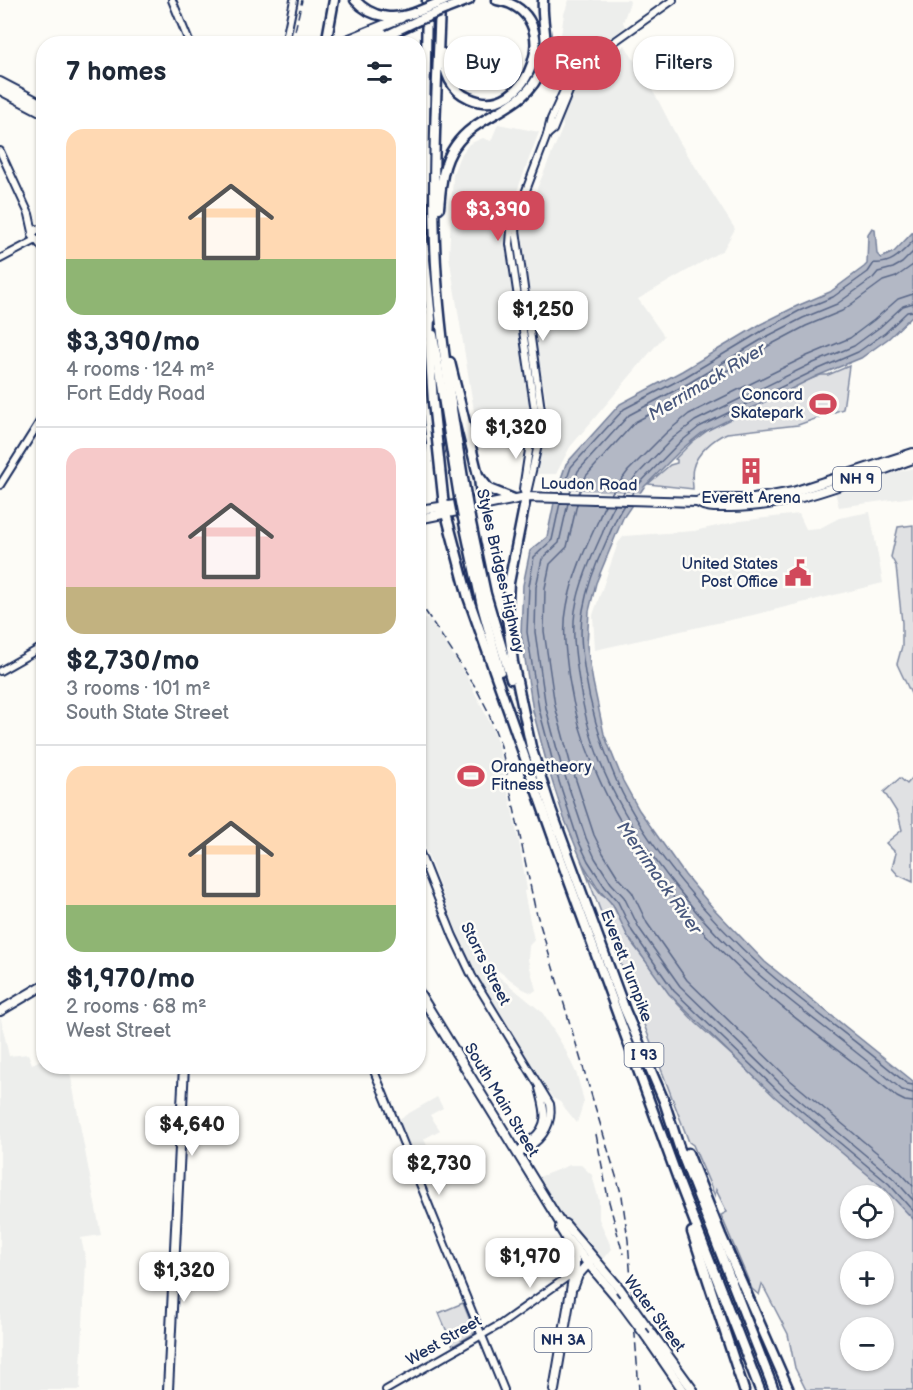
<!DOCTYPE html>
<html lang="en">
<head>
<meta charset="utf-8">
<style>
	body { margin:0; font-family:"Balsamiq Sans",sans-serif; background:#f6f6f7; color:#1f2937; height:100vh; display:flex; flex-direction:column; font-size:22px; white-space:nowrap }
	* { box-sizing:border-box; margin:0 }
	p { font-size:20px; color:#747a83 }
	.icon { flex:none; width:33px; height:33px; fill:none; stroke:currentColor; stroke-width:2; stroke-linecap:round; stroke-linejoin:round }
	.map { position:relative; flex:1; overflow:hidden }
	.drawer { position:absolute; left:36px; top:36px; width:390px; height:1038px; display:flex; flex-direction:column; background:#fff; border-radius:24px; box-shadow:0 2px 4px #0004 }
	.drawer>* { flex:none }
	.top-card { position:absolute; left:444px; top:36px; width:378px; height:54px; display:flex; gap:12px }
	.tools { position:absolute; left:840px; top:1185px; display:grid; gap:12px }
	.tools a { display:grid; place-items:center; width:54px; height:54px; border-radius:50%; background:#fff; box-shadow:0 2px 4px #0004; font-size:30px }
	.price { position:absolute; translate:-50% -51px; padding:0 14px; border-radius:12px; background:#fff; color:#222; font-size:20px; line-height:39px; filter:drop-shadow(0 2px 3px #0008) }
	.price::after { content:''; position:absolute; left:50%; top:36px; width:18px; height:14px; margin-left:-9px; background:inherit; clip-path:polygon(0 0,100% 0,50% 100%) }
	.price.on { background:#d1495b; color:#fff }
	ul { padding:0; list-style:none }
	li { display:grid; align-content:center; gap:12px; height:318px; padding:0 30px }
	li+li { border-top:2px solid #e0e1e3 }
	li span { display:grid; place-items:center; height:186px; border-radius:18px; color:#555 }
	li>.icon { margin-inline-start:auto }
	span .icon { width:108px; height:108px; fill:#fffc; stroke-width:1 }
	li b { font-size:26px }
	h2 { display:flex; justify-content:space-between; align-items:center; height:72px; padding:0 30px; font-size:26px }
	.pill { padding:0 21px; border-radius:24px; background:#fff; box-shadow:0 2px 4px #0004; font-size:21px; line-height:54px }
	.pill.on { background:#d1495b; color:#fff }
	.map>svg:first-child { display:block }
	.built { fill:#edeeec }
	.green { fill:#e0e1e3; stroke:#7e88a0; stroke-width:1.5; fill-rule:evenodd }
	.water { fill:#b3b8c5; stroke:#76819c; stroke-width:1.5 }
	.pier { fill:#fdfcf7 }
	.lines { fill:none; stroke-linecap:round; stroke-linejoin:round }
	.shore { stroke:#586687; stroke-width:1.5 }
	.minor-casing { stroke:#1b2f5e; stroke-width:10 }
	.major-casing { stroke:#1b2f5e; stroke-width:12 }
	.highway-casing { stroke:#1b2f5e; stroke-width:13 }
	.minor { stroke:#fdfcf7; stroke-width:6 }
	.major { stroke:#fdfcf7; stroke-width:8 }
	.highway { stroke:#fdfcf7; stroke-width:8 }
	.rail { stroke:#1b2f5e; stroke-width:1.5; stroke-dasharray:9 4.5; stroke-linecap:butt }
	.major-bridge-casing { stroke:#1b2f5e; stroke-width:12; stroke-linecap:butt }
	.highway-bridge-casing { stroke:#1b2f5e; stroke-width:13; stroke-linecap:butt }
	.major-bridge { stroke:#fdfcf7; stroke-width:8 }
	.highway-bridge { stroke:#fdfcf7; stroke-width:8 }
	.labels { text-anchor:middle; dominant-baseline:central; stroke-width:5; stroke-linejoin:round; paint-order:stroke }
	.shield { fill:#fdfcf7; stroke:#5f6c8c; stroke-width:1.5 }
	.shield-label { font-size:15px; font-weight:bold; fill:#1b2f5e }
	.poi-label { font-size:16px; fill:#1b2f5e; stroke:#fdfcf7; text-anchor:end }
	.street-label { font-size:16px; fill:#1b2f5e; stroke:#fdfcf7 }
	.water-label { font-size:18px; font-style:italic; fill:#49587d; stroke:#fdfcf7 }
</style>
</head>
<body>
<div class="map">
<svg width="913" height="1390" viewBox="0 0 913 1390">
	<rect width="100%" height="100%" fill="#fdfcf7"/>
	<filter id="ink" filterUnits="userSpaceOnUse"><feTurbulence type="fractalNoise" baseFrequency=".0167" numOctaves="2"/><feDisplacementMap in="SourceGraphic" scale="12" xChannelSelector="R" yChannelSelector="G"/><feConvolveMatrix kernelMatrix="1 2 1 2 8 2 1 2 1" color-interpolation-filters="sRGB"/></filter>
	<g filter="url(#ink)">
		<g class="built">
			<path d="M569 0H629L630 2 623 22 625 27 555 78 564 14Z"/>
			<path d="M625 45 658 100 679 141 735 229 723 250 638 299 664 336 570 447 556 474H536L547 407 523 261 520 233 522 224 563 127 562 120 575 91 589 76Z"/>
			<path d="M498 124 539 132 510 210 505 228 510 272 530 402 531 414 526 439 486 432 475 417 449 256 453 174 459 158 469 144 483 138 491 141Z"/>
			<path d="M913 468V497L839 507 835 492 881 476Z"/>
			<path d="M870 512 883 583 753 615 595 650 593 615 618 543 624 536 694 531 740 521 799 514 806 529 820 528 839 518Z"/>
			<path d="M426 618 431 621 467 677 492 727 498 744 519 842 527 890 524 891 525 897 534 940 529 946 528 960 536 990 532 993 523 989 484 960 482 963 542 1012 565 1049 577 1075 584 1101 577 1123 560 1102 553 1098 474 971 452 919 420 834 418 620Z"/>
			<path d="M0 1015 9 1056 28 1054 32 1064 43 1059 44 1066 69 1067 101 1235 81 1238 86 1261 80 1390H0Z"/>
			<path d="M437 1097 443 1108 430 1115 440 1130 424 1139 431 1155 416 1161 399 1119Z"/>
			<path d="M570 1165H581L592 1175 599 1200V1219L612 1249 601 1262 567 1222 539 1177Z"/>
		</g>
		<g class="green">
			<path d="M849 366 843 409 798 425 727 433C714 438 696 454 693 468 691 474 693 482 693 489L648 484 670 465 677 463V460L675 459 692 442 726 417 772 396 783 394 803 382 821 375H828Z"/>
			<path d="M913 525V698L897 664 902 646V623L896 566 891 557 898 527Z"/>
			<path d="M913 777V882L898 875 892 868 896 853 886 843 902 830 898 814 884 792 900 778 907 784Z"/>
			<path d="M581 860 589 878 601 894 608 898 627 928 631 942 671 993 676 1002 696 1023 816 1131 870 1172 913 1216V1390H806L795 1368 788 1334 762 1284 759 1295 752 1289 721 1215 727 1212 716 1190 715 1196 693 1145 689 1142ZM850 1196H884V1228H850ZM850 1262H884V1294H850ZM850 1328H884V1360H850Z"/>
			<path d="M463 1303 475 1333 453 1346 439 1313Z"/>
		</g>
		<path class="water" d="M872 228 875 229 877 254 881 258 894 252 913 232V315L889 338 861 358 817 376 702 433 683 448 644 487 623 518 596 583 589 611 587 646 593 682 604 734 623 781 639 810 685 875 713 908 765 962 913 1081V1219L885 1189 775 1097 669 994 627 935 613 905 600 891 583 864 564 818 548 768 533 711 521 633 523 585 529 556 530 551 547 537 556 493 566 464 620 404 682 371 759 325 797 306 830 292 864 267 867 264 868 234Z"/>
		<path class="pier" d="M554 489 644 493 634 506 551 504Z"/>
		<g class="lines">
			<g class="shore">
				<path d="M562 493 571 467 624 409 685 377 762 331 799 311 833 297 868 272 874 263C892 265 901 253 913 241"/>
				<path d="M570 493 578 471 629 415 689 383 766 337 803 318 837 304 873 278 878 272 893 268 902 263 913 252"/>
				<path d="M579 493 586 476 635 422 693 391 770 345 806 326 842 311 883 281 896 277 913 265"/>
				<path d="M611 494 628 471 667 432 689 414 807 356 850 338 874 320 898 299 913 294"/>
				<path d="M622 495 635 477 673 438 695 421 811 364 854 346 880 327 903 306 913 303"/>
				<path d="M631 495 640 483 678 444 699 427 814 371 858 352 885 333 907 312 913 311"/>
				<path d="M560 503 552 540 534 557 529 586 527 632 539 709 554 766 578 840 588 861 605 887 618 902 632 931 674 991 779 1092 889 1184 913 1211"/>
				<path d="M568 503 559 543 542 559 536 587 535 632 546 708 561 764 586 838 595 858 611 883 624 897 639 928 680 986 784 1087 894 1179 913 1200"/>
				<path d="M577 504 567 547 550 564 545 588 544 631 555 706 570 762 594 835 603 853 618 877 632 892 647 923 687 980 790 1080 900 1172 913 1186"/>
				<path d="M605 505C602 510 600 516 598 521 585 549 572 577 567 606 562 630 566 655 569 679 587 797 663 897 748 977 794 1021 848 1056 897 1097L905 1101 913 1102"/>
				<path d="M615 505C609 514 606 524 602 534 591 558 579 585 575 611 572 632 575 653 578 674 583 713 594 752 611 787 643 852 703 926 757 973 804 1014 855 1049 902 1090L913 1093"/>
				<path d="M624 505C616 516 612 529 606 542 596 563 587 587 583 610 579 631 582 653 585 673 591 711 602 747 617 782 644 843 712 923 762 967 808 1008 860 1043 907 1084L913 1085"/>
			</g>
			<defs>
				<g id="minor">
					<path d="M172 0 190 44"/>
					<path d="M285 44 294 0"/>
					<path d="M547 135 553 130 572 84 595 57"/>
					<path d="M0 151 29 214 33 232"/>
					<path d="M515 223 541 410 538 445 526 497"/>
					<path d="M44 232 37 229 32 235 37 241 44 238"/>
					<path d="M37 241 44 250"/>
					<path d="M0 259 36 240"/>
					<path d="M418 412 422 445 418 478"/>
					<path d="M0 485 44 415"/>
					<path d="M526 497 523 489 535 411 510 244 511 230 547 135 551 119 573 71 673 0"/>
					<path d="M0 671 44 646"/>
					<path d="M418 848 453 936 472 976 550 1104C554 1127 538 1145 518 1153"/>
					<path d="M372 1066 504 1390"/>
					<path d="M518 1153C522 1146 526 1143 532 1139 551 1124 544 1108 539 1088"/>
					<path d="M386 1390 501 1324 573 1273"/>
				</g>
				<g id="major">
					<path d="M337 44 401 18"/>
					<path d="M356 44 383 33"/>
					<path d="M0 82 44 105"/>
					<path d="M0 90 44 113"/>
					<path d="M697 502C707 508 716 507 727 507 792 508 853 480 913 459"/>
					<path d="M418 510 477 502 482 505"/>
					<path d="M418 519 526 497 697 502 703 499H754L793 492 913 453"/>
					<path d="M418 991 559 1221 565 1224 620 1289"/>
					<path d="M0 1011 44 985"/>
					<path d="M561 1222 560 1228 565 1236 620 1301"/>
					<path d="M574 1286 578 1275 592 1259"/>
					<path d="M645 1324 693 1390"/>
					<path d="M646 1336 683 1390"/>
					<path d="M168 1390 184 1066"/>
					<path d="M554 1390 575 1267V1260L565 1236"/>
				</g>
				<g id="highway">
					<path d="M355 0C372 19 396 21 419 11"/>
					<path d="M427 0 423 240 431 319"/>
					<path d="M440 6C437 85 432 164 435 243 438 328 452 412 466 496"/>
					<path d="M446 9 469 0"/>
					<path d="M326 44 334 0"/>
					<path d="M368 44 419 20"/>
					<path d="M442 53C445 73 450 90 469 98 528 125 569 12 497 0"/>
					<path d="M439 208C441 186 442 164 455 146 479 111 525 112 542 68 551 46 541 23 543 0"/>
					<path d="M430 315 429 343 433 402 444 506 468 597 555 843 679 1182 760 1390"/>
					<path d="M433 335 459 497"/>
					<path d="M450 362 478 475 489 489 514 499"/>
					<path d="M479 478 482 505"/>
					<path d="M526 497 509 583 507 617 513 662 531 747 551 809 625 1010 664 1101 679 1147 774 1390"/>
					<path d="M463 518 482 606 500 671"/>
					<path d="M470 518 486 594 511 679"/>
					<path d="M688 1153 721 1235 789 1390"/>
					<path d="M692 1232 744 1390"/>
				</g>
			</defs>
			<use href="#minor" class="minor-casing"/>
			<use href="#major" class="major-casing"/>
			<use href="#highway" class="highway-casing"/>
			<use href="#minor" class="minor"/>
			<use href="#major" class="major"/>
			<use href="#highway" class="highway"/>
			<g class="rail">
				<path d="M292 44 302 0"/>
				<path d="M418 600 476 688 487 709 501 746 535 908 622 1196 628 1240 639 1390"/>
				<path d="M596 1134 608 1198 623 1254"/>
			</g>
			<defs>
				<g id="major-bridge">
					<path d="M620 1289 645 1324"/>
					<path d="M620 1301 646 1336"/>
				</g>
				<g id="highway-bridge">
					<path d="M419 11 446 0"/>
					<path d="M419 20 446 9"/>
					<path d="M466 496 470 518"/>
					<path d="M459 497 463 518"/>
				</g>
			</defs>
			<use href="#major-bridge" class="major-bridge-casing"/>
			<use href="#highway-bridge" class="highway-bridge-casing"/>
			<use href="#major-bridge" class="major-bridge"/>
			<use href="#highway-bridge" class="highway-bridge"/>
		</g>
	</g>
	<defs>
		<symbol id="stadium-bare" viewBox="-9 -9 18 18"><path d="M0-5a6.5 5 0 1 0 0 10a6.5 5 0 1 0 0-10ZM-3.5-1.8h7v3.6h-7Z" fill="#d1495b" stroke="#fdfcf7" stroke-width="2.5" paint-order="stroke"/></symbol>
		<symbol id="building-bare" viewBox="-9 -9 18 18"><path d="M-4-6H4V6H1V3H-1V6H-4ZM-2.5-4.3h1.7v1.8h-1.7ZM.8-4.3h1.7v1.8H.8ZM-2.5-1h1.7V.8h-1.7ZM.8-1h1.7V.8H.8Z" fill="#d1495b" stroke="#fdfcf7" stroke-width="2.5" paint-order="stroke"/></symbol>
		<symbol id="civic-bare" viewBox="-9 -9 18 18"><path d="M-.6-6.5H3V-4.5H.6V-3L4-1V1h2V6H-6V1h2V-1L-.6-3ZM-1.2 2.5V6h2.4V2.5Z" fill="#d1495b" stroke="#fdfcf7" stroke-width="2.5" paint-order="stroke"/></symbol>
	</defs>
	<g fill-rule="evenodd">
		<use href="#stadium-bare" x="804" y="385" width="38" height="38"/>
		<use href="#building-bare" x="732" y="452" width="38" height="38"/>
		<use href="#civic-bare" x="779" y="554" width="38" height="38"/>
		<use href="#stadium-bare" x="452" y="757" width="38" height="38"/>
	</g>
	<g class="labels">
		<g class="shield">
			<rect x="833" y="467" width="48" height="24" rx="4.5"/>
			<rect x="624.5" y="1043" width="39" height="24" rx="4.5"/>
			<rect x="534.5" y="1328" width="57" height="24" rx="4.5"/>
		</g>
		<g class="shield-label">
			<text x="857" y="479">NH 9</text>
			<text x="644" y="1055">I 93</text>
			<text x="563" y="1340">NH 3A</text>
		</g>
		<g class="poi-label">
			<text x="803" y="395">Concord<tspan x="803" dy="18">Skatepark</tspan></text>
			<text x="751" y="498" text-anchor="middle">Everett Arena</text>
			<text x="778" y="564">United States<tspan x="778" dy="18">Post Office</tspan></text>
			<text x="491" y="767" text-anchor="start">Orangetheory<tspan x="491" dy="18">Fitness</tspan></text>
		</g>
		<g class="street-label">
			<text transform="translate(589 485) rotate(1)">Loudon Road</text>
			<text transform="translate(500 571) rotate(77)">Styles Bridges Highway</text>
			<text transform="translate(485 964) rotate(63)">Storrs Street</text>
			<text transform="translate(626 966) rotate(69)">Everett Turnpike</text>
			<text transform="translate(501 1100) rotate(59)">South Main Street</text>
			<text transform="translate(654 1314) rotate(53)">Water Street</text>
			<text transform="translate(444 1341) rotate(-30)">West Street</text>
		</g>
		<g class="water-label">
			<text transform="translate(707 382) rotate(-31)">Merrimack River</text>
			<text transform="translate(659 878) rotate(55)">Merrimack River</text>
		</g>
	</g>
</svg>
<div class="tools">
<a><svg class="icon" aria-label="locate" viewBox="0 0 24 24"><circle cx="12" cy="12" r="6"/><path d="M12 2v4M12 18v4M2 12h4M18 12h4"/></svg></a>
<a>+</a>
<a>−</a>
</div>
<b class="price on" style="left:498px;top:242px">$3,390</b>
<b class="price" style="left:543px;top:342px">$1,250</b>
<b class="price" style="left:516px;top:460px">$1,320</b>
<b class="price" style="left:192px;top:1157px">$4,640</b>
<b class="price" style="left:439px;top:1196px">$2,730</b>
<b class="price" style="left:530px;top:1289px">$1,970</b>
<b class="price" style="left:184px;top:1303px">$1,320</b>
<div class="top-card">
<a class="pill">Buy</a>
<a class="pill on">Rent</a>
<a class="pill">Filters</a>
</div>
<section class="drawer">
<h2>7 homes<svg class="icon" aria-label="filters" viewBox="0 0 24 24"><path d="M4 7h16M4 17h16"/><circle cx="9" cy="7" r="2"/><circle cx="15" cy="17" r="2"/></svg></h2>
<ul>
<li><span style="background:linear-gradient(#ffd9b3 70%,#8fb573 0)"><svg class="icon" aria-label="home" viewBox="0 0 24 24"><path d="M3 11l9-7 9 7M6 9v11h12V9"/></svg></span><div><b>$3,390/mo</b><p>4 rooms · 124 m²</p><p>Fort Eddy Road</p></div></li>
<li><span style="background:linear-gradient(#f6c9c9 75%,#c2b280 0)"><svg class="icon" aria-label="home" viewBox="0 0 24 24"><path d="M3 11l9-7 9 7M6 9v11h12V9"/></svg></span><div><b>$2,730/mo</b><p>3 rooms · 101 m²</p><p>South State Street</p></div></li>
<li><span style="background:linear-gradient(#ffd9b3 75%,#8fb573 0)"><svg class="icon" aria-label="home" viewBox="0 0 24 24"><path d="M3 11l9-7 9 7M6 9v11h12V9"/></svg></span><div><b>$1,970/mo</b><p>2 rooms · 68 m²</p><p>West Street</p></div></li>
</ul>
</section>
</div>
</body>
</html>
